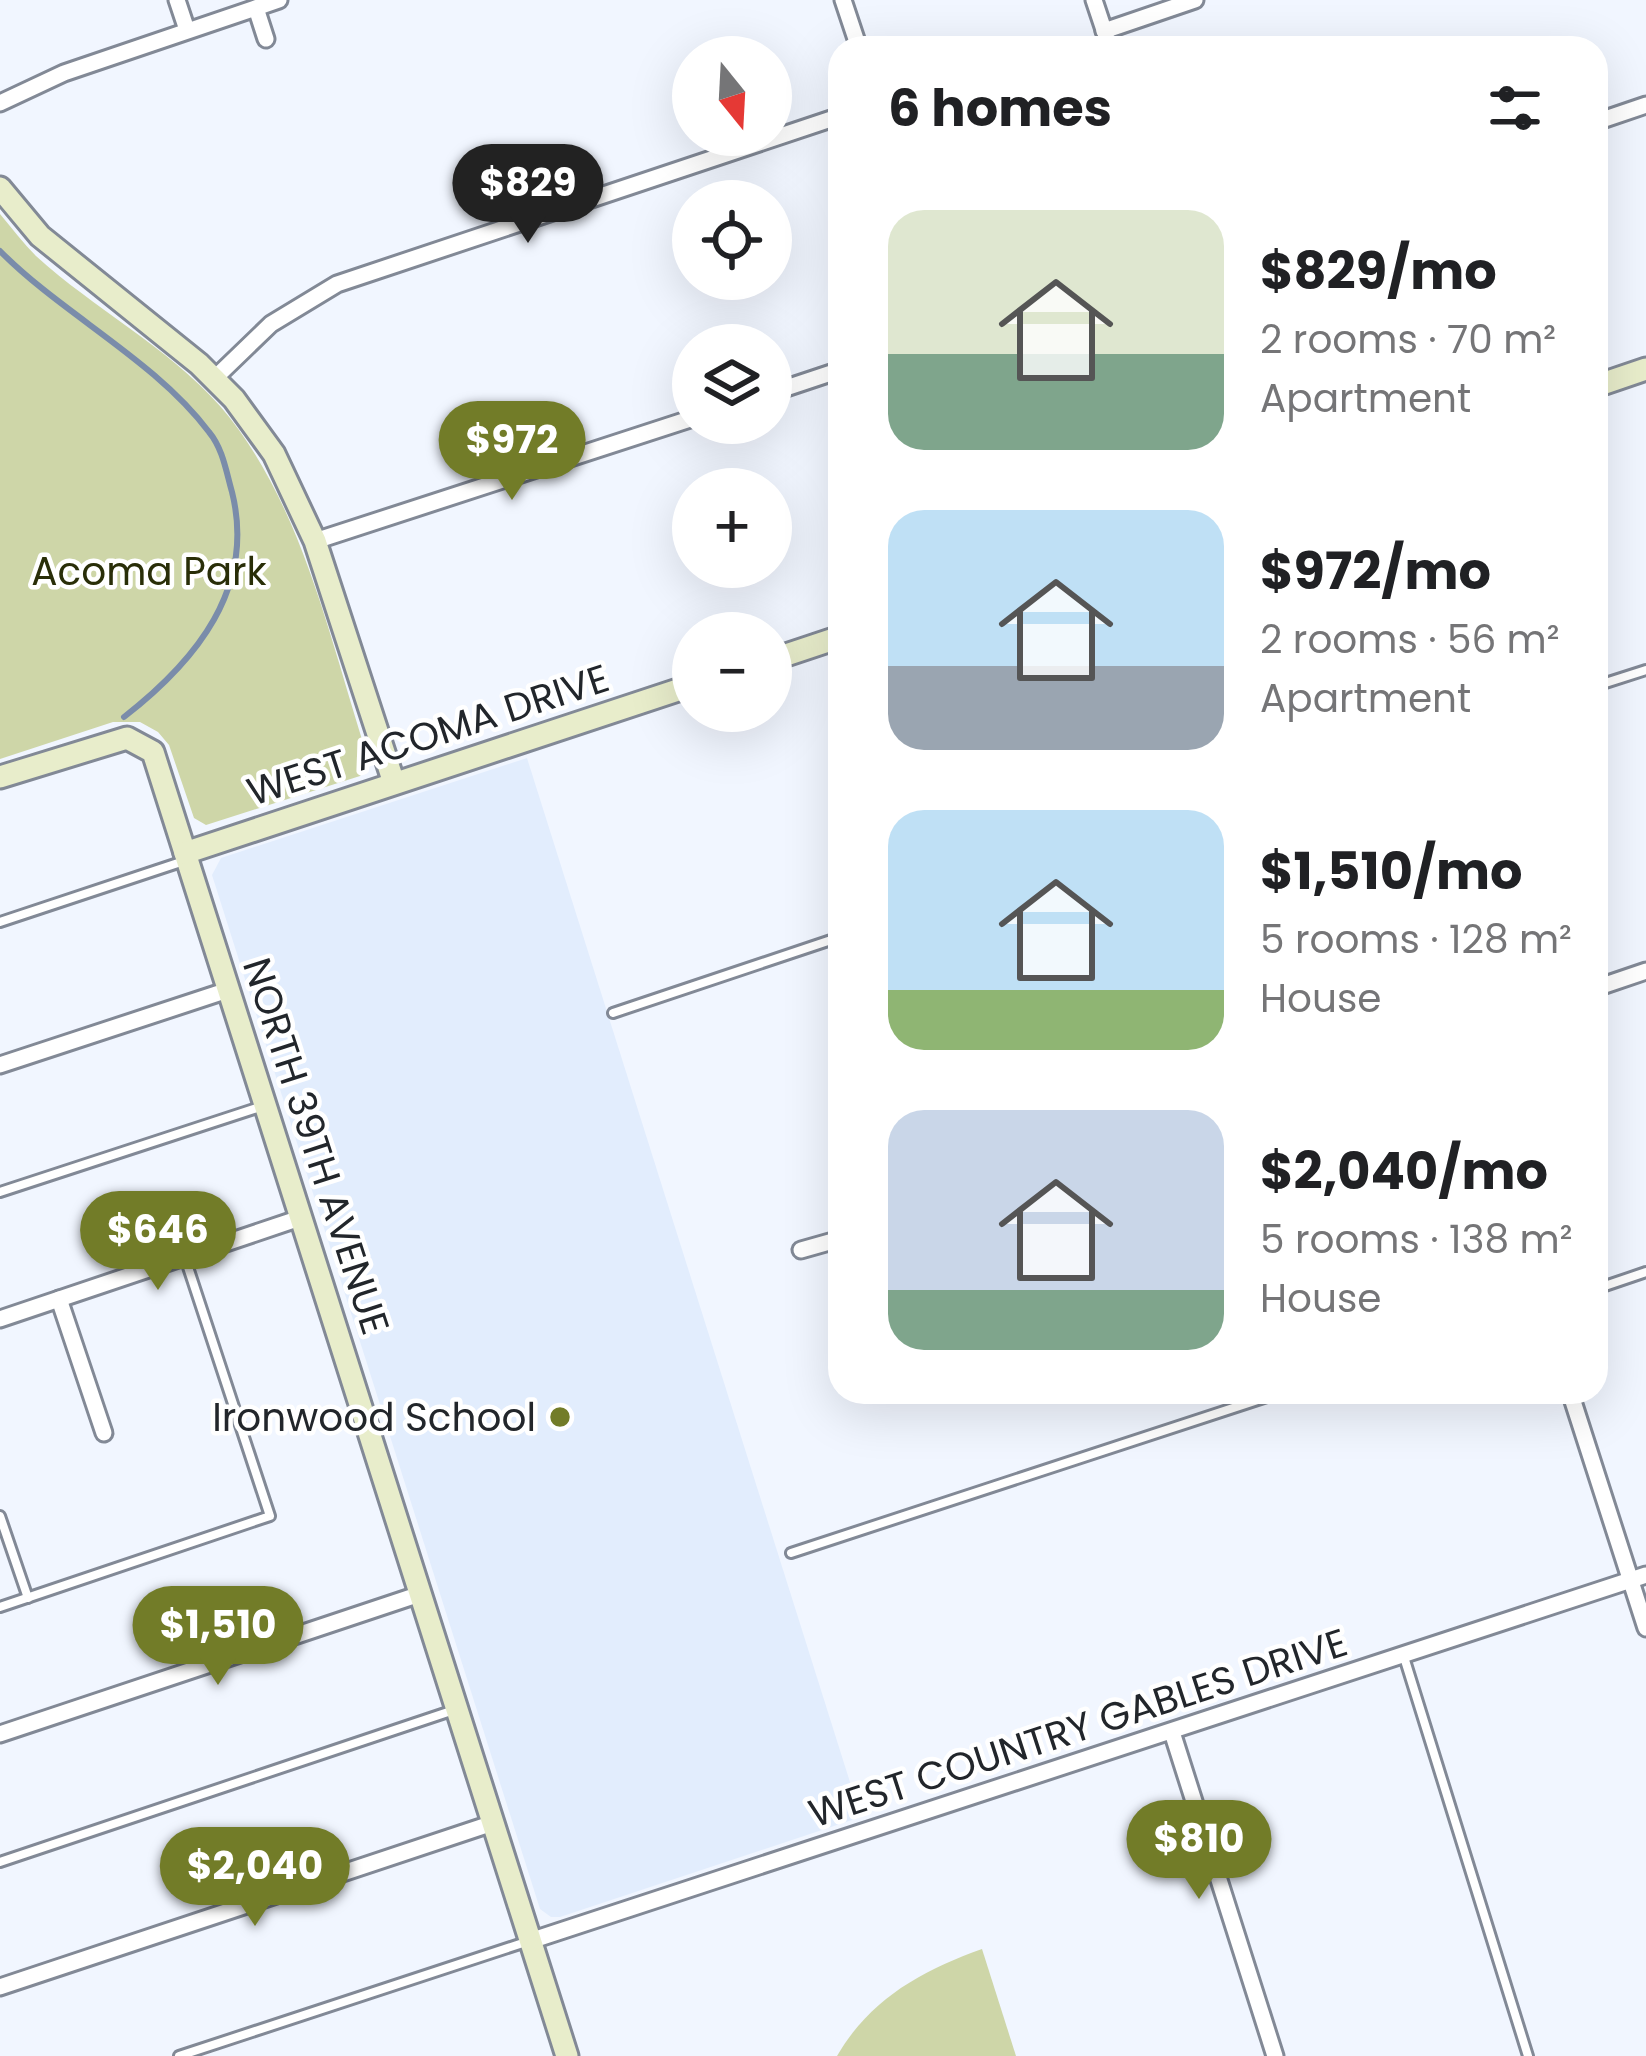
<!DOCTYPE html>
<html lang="en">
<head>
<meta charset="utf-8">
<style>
	body { margin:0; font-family:Poppins,sans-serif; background:#f6f6f6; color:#202124; height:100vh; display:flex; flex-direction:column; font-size:45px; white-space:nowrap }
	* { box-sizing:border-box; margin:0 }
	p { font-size:39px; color:#757577 }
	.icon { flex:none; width:66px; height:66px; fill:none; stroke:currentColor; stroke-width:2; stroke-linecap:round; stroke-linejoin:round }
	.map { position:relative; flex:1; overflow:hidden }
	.side { position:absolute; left:828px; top:36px; width:780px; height:1368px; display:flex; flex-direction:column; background:#fff; border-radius:36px; box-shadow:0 12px 48px #0002 }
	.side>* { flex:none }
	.needle { width:78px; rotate:162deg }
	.tools { position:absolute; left:672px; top:36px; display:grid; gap:24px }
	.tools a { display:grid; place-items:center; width:120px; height:120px; border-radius:50%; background:#fff; box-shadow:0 12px 48px #0002; font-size:60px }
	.price { position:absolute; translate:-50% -102px; padding:0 27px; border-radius:42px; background:#727c28; color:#fff; font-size:39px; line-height:78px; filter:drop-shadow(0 3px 6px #0008) }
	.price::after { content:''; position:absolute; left:50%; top:72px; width:36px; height:27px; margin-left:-18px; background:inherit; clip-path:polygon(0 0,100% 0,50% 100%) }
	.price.active { background:#222; color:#fff }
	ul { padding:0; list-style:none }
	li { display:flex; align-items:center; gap:36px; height:300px; padding:0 60px }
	li span { display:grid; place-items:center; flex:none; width:336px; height:240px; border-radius:36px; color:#555 }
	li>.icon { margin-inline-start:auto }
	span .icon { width:144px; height:144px; fill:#fffc; stroke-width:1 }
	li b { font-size:51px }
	h2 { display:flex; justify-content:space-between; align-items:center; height:144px; padding:0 60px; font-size:51px }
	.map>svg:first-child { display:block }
	.built { fill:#e2edfd }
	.green { fill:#ced6a8 }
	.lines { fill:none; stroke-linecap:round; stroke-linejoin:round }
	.stream { stroke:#7a8caa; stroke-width:6 }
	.lane-casing { stroke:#828996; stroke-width:14 }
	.street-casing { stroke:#828996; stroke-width:21 }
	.secondary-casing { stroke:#828996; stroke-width:27 }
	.lane { stroke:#fff; stroke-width:8 }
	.street { stroke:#fff; stroke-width:15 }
	.secondary { stroke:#e8edcb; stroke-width:21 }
	.poi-dot { fill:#727c28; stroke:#fff; stroke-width:4.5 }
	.labels { text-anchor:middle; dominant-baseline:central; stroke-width:9; stroke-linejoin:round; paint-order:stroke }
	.park-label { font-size:39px; fill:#292e08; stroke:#fff }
	.street-label { font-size:39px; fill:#22262b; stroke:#fff }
	.poi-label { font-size:39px; fill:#22262b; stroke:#fff; text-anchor:end }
</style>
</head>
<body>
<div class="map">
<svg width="1646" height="2056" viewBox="0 0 1646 2056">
	<rect width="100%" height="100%" fill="#f1f6ff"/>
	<path class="built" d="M527 758 861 1817 560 1917H551L540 1909 212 875 221 858Z"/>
	<g class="green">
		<path d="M0 214C12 228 23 243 36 256 94 309 167 346 220 406 302 501 330 641 368 758V765L360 776 206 825 194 818 169 745 158 732 140 722H113L0 759Z"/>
		<path d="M982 1949 1016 2056H837C870 1999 921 1971 982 1949Z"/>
	</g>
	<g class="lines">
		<path class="stream" d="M0 251C62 314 155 360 209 432 223 449 226 471 232 492 256 588 196 661 124 717"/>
		<defs>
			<g id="lane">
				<path d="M1596 686 1646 670"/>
				<path d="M0 922 187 860"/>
				<path d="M613 1013 840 937"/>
				<path d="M0 1192 263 1106"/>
				<path d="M1596 1289 1646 1272"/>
				<path d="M0 1516 28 1598"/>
				<path d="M791 1553 1282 1392"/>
				<path d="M0 1607 270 1516 185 1258"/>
				<path d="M1404 1657 1528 2056"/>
				<path d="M0 1862 454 1710"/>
				<path d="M179 2056 529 1941"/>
			</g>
			<g id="street">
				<path d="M177 0 187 30"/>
				<path d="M843 0 859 48"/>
				<path d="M1094 0 1110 48"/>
				<path d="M256 8 266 39"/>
				<path d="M1104 31 1195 0"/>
				<path d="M0 103 64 73 279 0"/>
				<path d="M1596 122 1646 105"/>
				<path d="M214 379 271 324 337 284 840 116"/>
				<path d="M771 393 840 370"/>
				<path d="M315 541 693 418"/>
				<path d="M1596 988 1646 971"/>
				<path d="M0 1065 228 990"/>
				<path d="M801 1250 840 1239"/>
				<path d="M59 1299 104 1433"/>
				<path d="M0 1319 300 1218"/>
				<path d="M1570 1392 1646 1628"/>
				<path d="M1172 1732 1275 2056"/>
				<path d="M0 1734 420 1594"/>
				<path d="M530 1941 1646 1575"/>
				<path d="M0 1987 493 1823"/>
			</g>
			<g id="secondary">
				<path d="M0 188 40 236 199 364 234 399 274 454 315 541 394 783"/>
				<path d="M1596 386 1646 369"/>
				<path d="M771 660 840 637"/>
				<path d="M0 777 127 738 153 752 567 2056"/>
				<path d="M185 853 693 685"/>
			</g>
		</defs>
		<use href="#lane" class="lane-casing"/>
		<use href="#street" class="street-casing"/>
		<use href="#secondary" class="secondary-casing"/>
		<use href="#lane" class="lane"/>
		<use href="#street" class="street"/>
		<use href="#secondary" class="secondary"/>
	</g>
	<circle class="poi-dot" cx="560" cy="1417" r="12"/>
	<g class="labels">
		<g class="park-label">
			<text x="149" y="571">Acoma Park</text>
		</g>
		<g class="street-label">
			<text transform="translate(428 735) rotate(-18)">WEST ACOMA DRIVE</text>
			<text transform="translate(316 1146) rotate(72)">NORTH 39TH AVENUE</text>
			<text transform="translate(1078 1728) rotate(-18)">WEST COUNTRY GABLES DRIVE</text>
		</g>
		<g class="poi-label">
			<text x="536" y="1417">Ironwood School</text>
		</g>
	</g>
</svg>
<div class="tools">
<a><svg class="needle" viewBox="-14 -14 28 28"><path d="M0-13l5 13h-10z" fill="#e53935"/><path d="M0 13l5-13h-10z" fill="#757577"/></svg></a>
<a><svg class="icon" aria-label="locate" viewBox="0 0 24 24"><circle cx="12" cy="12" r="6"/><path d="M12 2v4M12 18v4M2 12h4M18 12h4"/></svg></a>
<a><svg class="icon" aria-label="layers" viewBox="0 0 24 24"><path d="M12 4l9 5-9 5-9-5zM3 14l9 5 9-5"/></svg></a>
<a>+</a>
<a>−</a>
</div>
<b class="price active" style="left:528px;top:246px">$829</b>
<b class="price" style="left:512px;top:503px">$972</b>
<b class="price" style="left:158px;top:1293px">$646</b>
<b class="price" style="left:218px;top:1688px">$1,510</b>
<b class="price" style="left:1199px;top:1902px">$810</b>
<b class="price" style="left:255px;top:1929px">$2,040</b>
<section class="side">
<h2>6 homes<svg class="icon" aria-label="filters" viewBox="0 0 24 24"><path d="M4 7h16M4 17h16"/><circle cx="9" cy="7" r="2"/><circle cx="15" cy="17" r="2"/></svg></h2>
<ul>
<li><span style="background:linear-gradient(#dfe7d0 60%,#7fa58c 0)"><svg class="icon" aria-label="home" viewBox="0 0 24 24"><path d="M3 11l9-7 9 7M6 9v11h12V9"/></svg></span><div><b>$829/mo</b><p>2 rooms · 70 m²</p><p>Apartment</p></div></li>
<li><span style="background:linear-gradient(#bfe0f5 65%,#9aa5b1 0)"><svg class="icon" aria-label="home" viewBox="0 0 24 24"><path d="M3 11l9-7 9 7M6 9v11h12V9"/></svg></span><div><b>$972/mo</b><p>2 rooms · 56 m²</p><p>Apartment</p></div></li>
<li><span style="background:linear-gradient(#bfe0f5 75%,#8fb573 0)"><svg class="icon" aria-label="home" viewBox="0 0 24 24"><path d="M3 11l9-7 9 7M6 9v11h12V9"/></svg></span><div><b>$1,510/mo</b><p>5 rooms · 128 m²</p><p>House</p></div></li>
<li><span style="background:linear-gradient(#c9d6e8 75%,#7fa58c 0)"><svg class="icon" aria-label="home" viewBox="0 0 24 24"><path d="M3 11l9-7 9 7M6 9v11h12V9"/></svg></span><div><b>$2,040/mo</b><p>5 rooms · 138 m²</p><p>House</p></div></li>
</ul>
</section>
</div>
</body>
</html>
